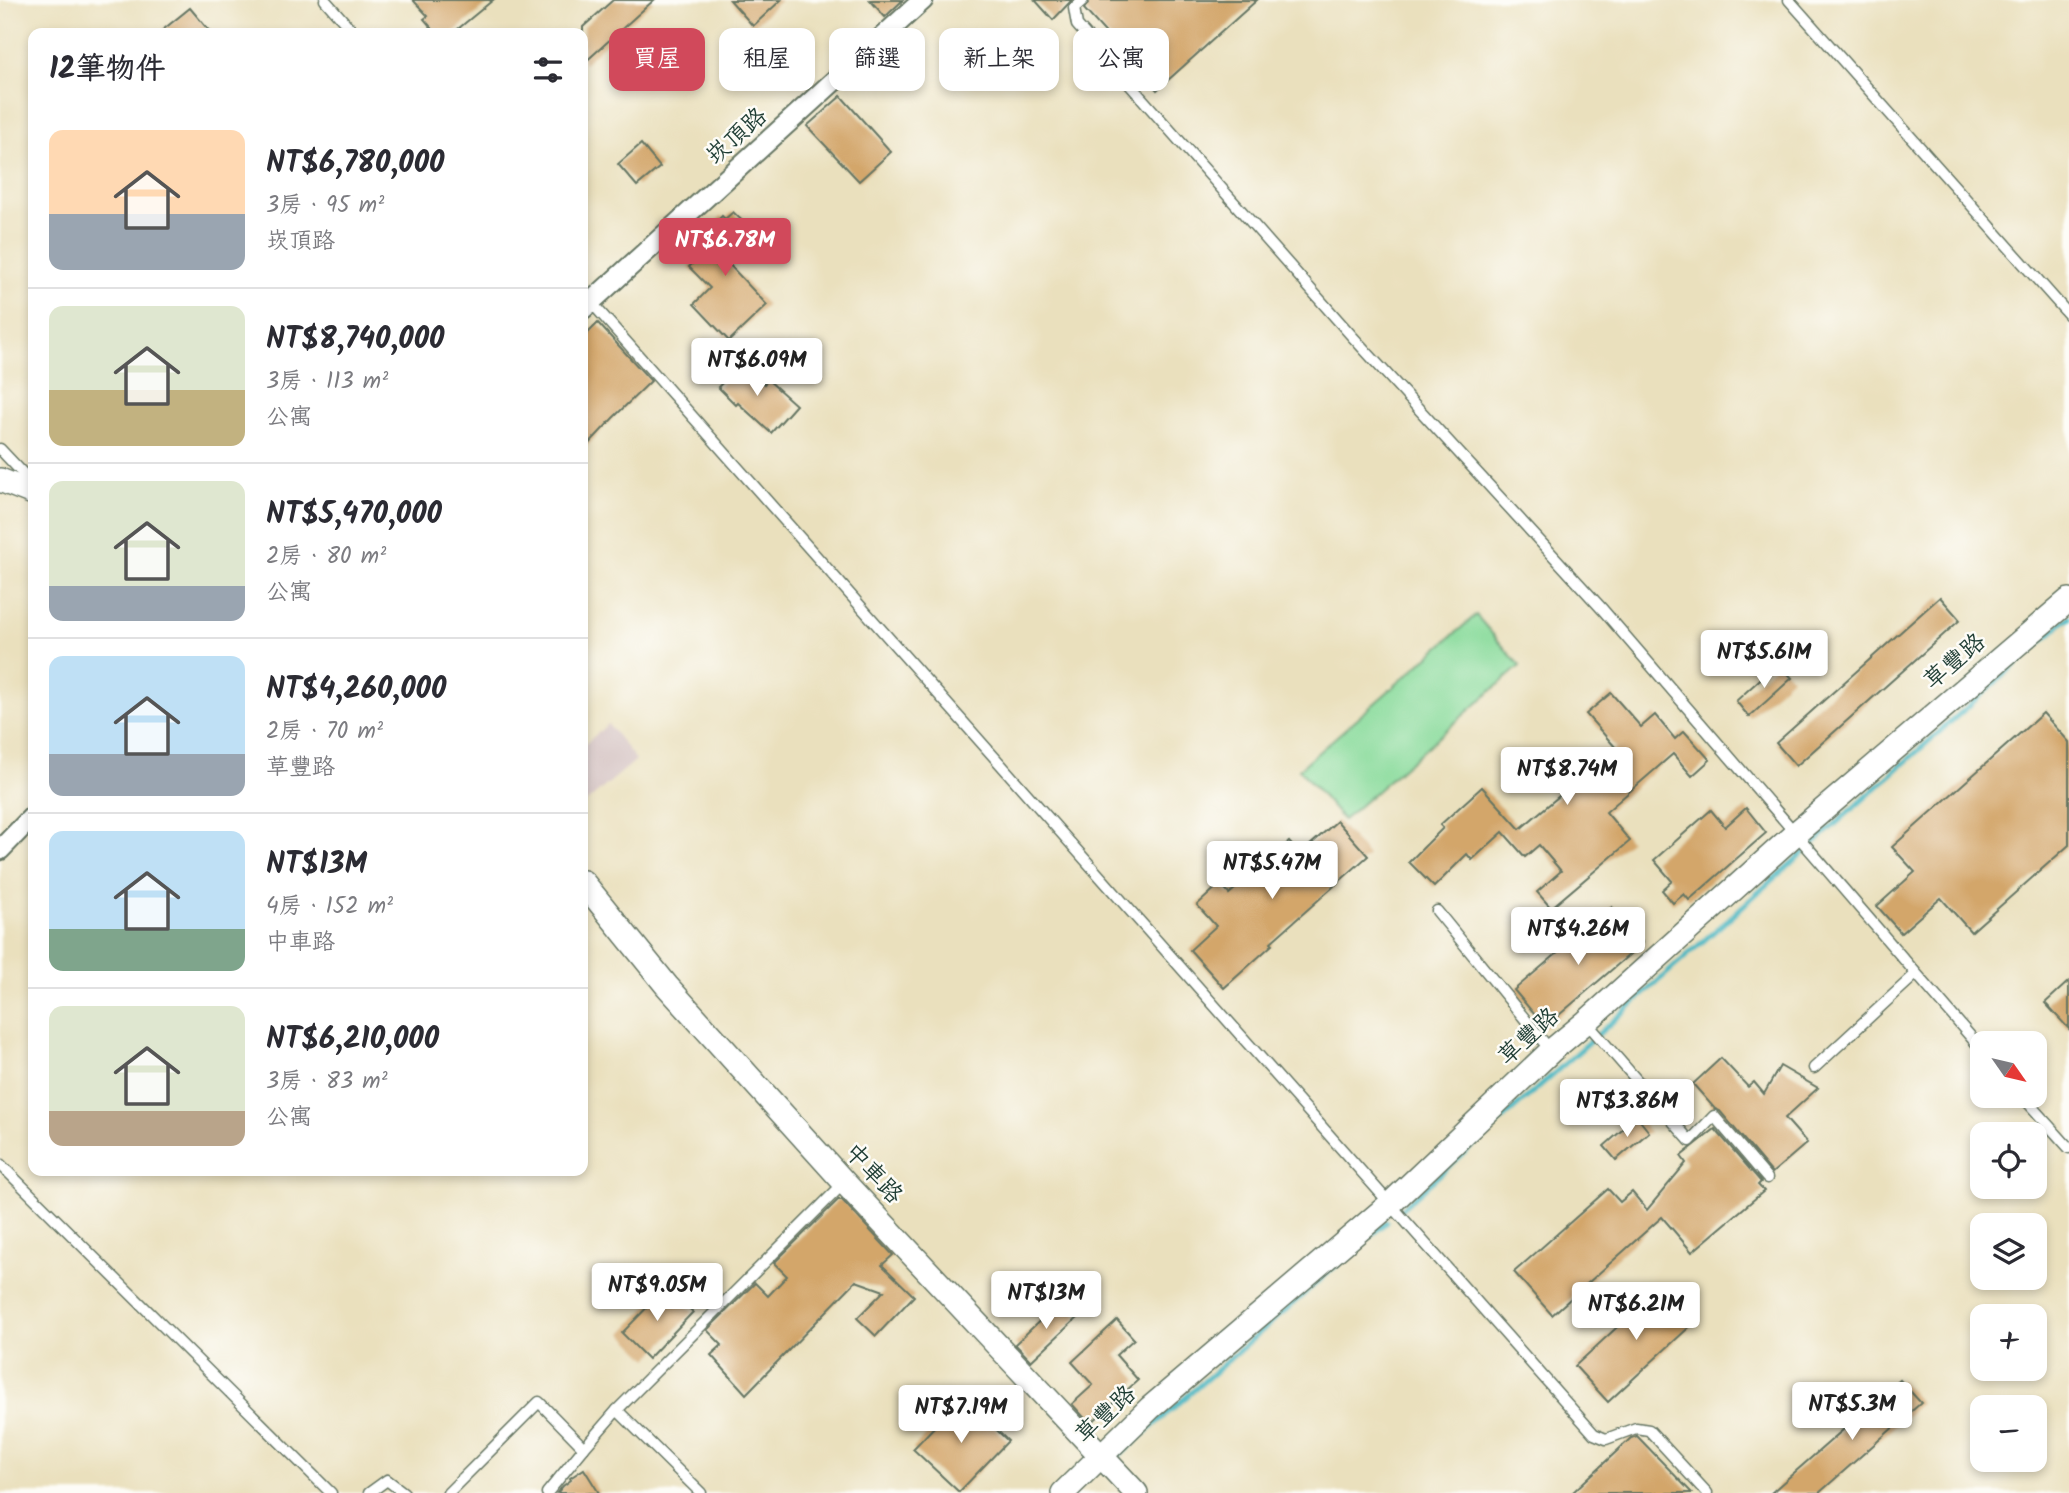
<!DOCTYPE html>
<html lang="zh-TW">
<head>
<meta charset="utf-8">
<style>
	body { margin:0; font-family:Kalam,"LXGW WenKai TC",sans-serif; background:#f2f2f3; color:#2b2b33; height:100vh; display:flex; flex-direction:column; font-size:26px; white-space:nowrap }
	* { box-sizing:border-box; margin:0 }
	p { font-size:23px; color:#7c7c81 }
	.icon { flex:none; width:38px; height:38px; fill:none; stroke:currentColor; stroke-width:2; stroke-linecap:round; stroke-linejoin:round }
	.map { position:relative; flex:1; overflow:hidden }
	.drawer { position:absolute; left:28px; top:28px; width:560px; height:1148px; display:flex; flex-direction:column; background:#fff; border-radius:14px; box-shadow:0 4px 10px #0003 }
	.drawer>* { flex:none }
	.top-card { position:absolute; left:609px; top:28px; width:665px; height:63px; display:flex; gap:14px }
	.needle { width:46px; rotate:124deg }
	.tools { position:absolute; left:1970px; top:1031px; display:grid; gap:14px }
	.tools a { display:grid; place-items:center; width:77px; height:77px; border-radius:14px; background:#fff; box-shadow:0 4px 10px #0003; font-size:35px }
	.price { position:absolute; translate:-50% -60px; padding:0 16px; border-radius:7px; background:#fff; color:#222; font-size:23px; line-height:46px; filter:drop-shadow(0 2px 4px #0008) }
	.price::after { content:''; position:absolute; left:50%; top:42px; width:21px; height:16px; margin-left:-10px; background:inherit; clip-path:polygon(0 0,100% 0,50% 100%) }
	.price.selected { background:#d1495b; color:#fff }
	ul { padding:0; list-style:none }
	li { display:flex; align-items:center; gap:21px; height:175px; padding:0 21px }
	li+li { border-top:2px solid #e1e1e2 }
	li span { display:grid; place-items:center; flex:none; width:196px; height:140px; border-radius:14px; color:#555 }
	li>.icon { margin-inline-start:auto }
	span .icon { width:84px; height:84px; fill:#fffc; stroke-width:1 }
	li b { font-size:30px }
	h2 { display:flex; justify-content:space-between; align-items:center; height:84px; padding:0 21px; font-size:30px }
	.pill { padding:0 24px; border-radius:14px; background:#fff; box-shadow:0 4px 10px #0003; font-size:24px; line-height:63px }
	.pill.selected { background:#d1495b; color:#fff }
	.map>svg:first-child { display:block }
	.industrial { fill:#d2bfc0 }
	.green { fill:#8adb9c; stroke:#548c68; stroke-width:2 }
	.lines { fill:none; stroke-linecap:round; stroke-linejoin:round }
	.stream { stroke:#48b7c2; stroke-width:5 }
	.building { fill:#d3a66a }
	.service-casing { stroke:#667664; stroke-width:13 }
	.minor-casing { stroke:#667664; stroke-width:23 }
	.tertiary-casing { stroke:#667664; stroke-width:26 }
	.service { stroke:#fff; stroke-width:10 }
	.minor { stroke:#fff; stroke-width:19 }
	.tertiary { stroke:#fff; stroke-width:23 }
	.labels { text-anchor:middle; dominant-baseline:central; stroke-width:5; stroke-linejoin:round; paint-order:stroke }
	.street-label { font-size:24px; fill:#1f3d34; stroke:#fdfcf7 }
</style>
</head>
<body>
<div class="map">
<svg width="2069" height="1493" viewBox="0 0 2069 1493">
	<rect width="100%" height="100%" fill="#fdfcf7"/>
	<filter id="ink" filterUnits="userSpaceOnUse"><feTurbulence type="fractalNoise" baseFrequency=".0143" numOctaves="2"/><feDisplacementMap in="SourceGraphic" scale="14" xChannelSelector="R" yChannelSelector="G"/><feConvolveMatrix kernelMatrix="1 2 1 2 8 2 1 2 1" color-interpolation-filters="sRGB"/></filter>
	<filter id="wash" filterUnits="userSpaceOnUse"><feTurbulence type="fractalNoise" baseFrequency=".00686" numOctaves="4" result="noise"/><feDisplacementMap in="SourceGraphic" scale="28" xChannelSelector="R" yChannelSelector="G"/><feGaussianBlur stdDeviation="1.57" result="paint"/><feColorMatrix in="noise" values="0 0 0 0 0 0 0 0 0 0 0 0 0 0 0 0 0 1.4 0 .05"/><feComposite in="paint" operator="in"/></filter>
	<g filter="url(#wash)">
		<rect width="100%" height="100%" fill="#eae0bd"/>
		<path class="industrial" d="M608 724 636 760 583 805V746Z"/>
		<path class="green" d="M1476 615 1520 666 1343 820 1299 769Z"/>
		<g class="lines">
			<g class="stream">
				<path d="M1401 1209 2069 617"/>
				<path d="M1114 1460 1386 1222"/>
			</g>
		</g>
		<g id="blocks">
			<g class="building">
				<path d="M413 0H493L453 33H436L424 19 428 16Z"/>
				<path d="M613 0H654L583 64V27Z"/>
				<path d="M730 0H781L753 26Z"/>
				<path d="M870 0H903L885 17Z"/>
				<path d="M1035 0H1072L1053 20Z"/>
				<path d="M1090 0H1257L1157 90 1084 9Z"/>
				<path d="M190 8 211 33H159Z"/>
				<path d="M841 96 891 152 859 181 807 126Z"/>
				<path d="M641 144 660 167 637 186 618 164Z"/>
				<path d="M733 212 753 231 725 260 767 305 729 341 694 304 710 288 689 267 696 260 687 252 722 216 725 219Z"/>
				<path d="M598 323 651 381 613 418 583 450V338Z"/>
				<path d="M743 363 764 384 768 380 796 405 771 433 738 403 736 405 718 387Z"/>
				<path d="M1940 597 1960 620 1796 766 1776 743Z"/>
				<path d="M1778 663 1792 678 1749 717 1736 701Z"/>
				<path d="M1611 693 1641 727 1655 715 1675 739 1684 731 1710 760 1692 776 1673 754 1606 812 1630 841 1551 908 1537 892 1561 871 1539 845 1525 857 1503 832 1472 860 1467 854 1434 887 1409 862 1443 828 1440 825 1482 787 1520 829 1616 748 1586 714Z"/>
				<path d="M2043 713 2069 742V845L1971 932 1941 898 1901 933 1877 906 1915 872 1892 847Z"/>
				<path d="M1746 808 1766 833 1689 900 1684 894 1673 903 1662 890 1672 881 1654 860 1711 810 1725 827Z"/>
				<path d="M1337 821 1368 856 1271 942 1273 944 1224 988 1190 950 1216 926 1197 905 1220 884 1229 894 1289 842 1300 854Z"/>
				<path d="M1612 907 1643 943 1545 1027 1514 990Z"/>
				<path d="M2069 981V1029L2045 1003Z"/>
				<path d="M1721 1058 1748 1087 1754 1082 1764 1094 1780 1066 1818 1088 1785 1118 1807 1143 1772 1173 1720 1111 1715 1109 1693 1084Z"/>
				<path d="M1637 1117 1649 1132 1616 1160 1604 1146Z"/>
				<path d="M1715 1129 1761 1182 1758 1185 1764 1191 1692 1252 1662 1217 1552 1315 1514 1272 1608 1189 1620 1202 1632 1192 1647 1210 1686 1163 1681 1156Z"/>
				<path d="M838 1200H842L893 1255 882 1265 914 1296 876 1336 857 1318 884 1291 856 1281 746 1394 711 1355 722 1345 707 1330 755 1283 768 1296 787 1276 774 1263Z"/>
				<path d="M1665 1283 1698 1319 1608 1402 1575 1366Z"/>
				<path d="M667 1287 693 1312 648 1359 622 1333Z"/>
				<path d="M1062 1300 1078 1317 1031 1361 1015 1344Z"/>
				<path d="M1117 1320 1134 1339 1116 1355 1138 1380 1090 1424 1072 1404 1093 1385 1072 1362Z"/>
				<path d="M1900 1380 1921 1403 1819 1493H1771Z"/>
				<path d="M963 1397 1008 1441 959 1492 913 1449Z"/>
				<path d="M1637 1436 1692 1493H1572L1631 1438Z"/>
				<path d="M584 1469 599 1493H557L563 1486 571 1480 570 1478Z"/>
			</g>
		</g>
	</g>
	<g filter="url(#ink)">
		<use href="#blocks" fill-opacity="0" stroke="#667664" stroke-width="2"/>
		<g class="lines">
			<defs>
				<g id="service">
					<path d="M325 0 354 33"/>
					<path d="M1083 0 1074 8 1077 25 1351 335 1603 610 1983 1051"/>
					<path d="M1789 0 2069 315"/>
					<path d="M583 293 1594 1434 1606 1439 1636 1428 1649 1430 1707 1493"/>
					<path d="M0 449 33 484"/>
					<path d="M1437 911 1551 1051"/>
					<path d="M1586 1022 1690 1141 1714 1116 1767 1178"/>
					<path d="M1814 1068 1916 974"/>
					<path d="M2022 1096 2069 1148"/>
					<path d="M0 1164 331 1493"/>
					<path d="M617 1410 701 1493"/>
					<path d="M369 1493 387 1480 404 1493"/>
					<path d="M448 1493 539 1402 584 1448 617 1410 844 1183"/>
					<path d="M547 1493 584 1448"/>
				</g>
				<g id="minor">
					<path d="M583 309 923 0"/>
					<path d="M0 850 33 816"/>
				</g>
				<g id="tertiary">
					<path d="M0 480 33 493"/>
					<path d="M583 882 667 986 844 1182 1136 1493"/>
					<path d="M1063 1493 1150 1408 1390 1204 1551 1051 1586 1022 1795 834 2069 600"/>
				</g>
			</defs>
			<use href="#service" class="service-casing"/>
			<use href="#minor" class="minor-casing"/>
			<use href="#tertiary" class="tertiary-casing"/>
			<use href="#service" class="service"/>
			<use href="#minor" class="minor"/>
			<use href="#tertiary" class="tertiary"/>
		</g>
	</g>
	<g class="labels">
		<g class="street-label">
			<text transform="translate(737 137) rotate(-42)">崁頂路</text>
			<text transform="translate(1955 662) rotate(-40)">草豐路</text>
			<text transform="translate(1529 1037) rotate(-42)">草豐路</text>
			<text transform="translate(873 1174) rotate(47)">中車路</text>
			<text transform="translate(1106 1415) rotate(-43)">草豐路</text>
		</g>
	</g>
</svg>
<div class="tools">
<a><svg class="needle" viewBox="-14 -14 28 28"><path d="M0-13l5 13h-10z" fill="#e53935"/><path d="M0 13l5-13h-10z" fill="#7c7c81"/></svg></a>
<a><svg class="icon" aria-label="locate" viewBox="0 0 24 24"><circle cx="12" cy="12" r="6"/><path d="M12 2v4M12 18v4M2 12h4M18 12h4"/></svg></a>
<a><svg class="icon" aria-label="layers" viewBox="0 0 24 24"><path d="M12 4l9 5-9 5-9-5zM3 14l9 5 9-5"/></svg></a>
<a>+</a>
<a>−</a>
</div>
<b class="price selected" style="left:725px;top:278px">NT$6.78M</b>
<b class="price" style="left:757px;top:398px">NT$6.09M</b>
<b class="price" style="left:1764px;top:690px">NT$5.61M</b>
<b class="price" style="left:1567px;top:807px">NT$8.74M</b>
<b class="price" style="left:1272px;top:901px">NT$5.47M</b>
<b class="price" style="left:1578px;top:967px">NT$4.26M</b>
<b class="price" style="left:1627px;top:1139px">NT$3.86M</b>
<b class="price" style="left:657px;top:1323px">NT$9.05M</b>
<b class="price" style="left:1046px;top:1331px">NT$13M</b>
<b class="price" style="left:1636px;top:1342px">NT$6.21M</b>
<b class="price" style="left:1852px;top:1442px">NT$5.3M</b>
<b class="price" style="left:961px;top:1445px">NT$7.19M</b>
<div class="top-card">
<a class="pill selected">買屋</a>
<a class="pill">租屋</a>
<a class="pill">篩選</a>
<a class="pill">新上架</a>
<a class="pill">公寓</a>
</div>
<section class="drawer">
<h2>12筆物件<svg class="icon" aria-label="filters" viewBox="0 0 24 24"><path d="M4 7h16M4 17h16"/><circle cx="9" cy="7" r="2"/><circle cx="15" cy="17" r="2"/></svg></h2>
<ul>
<li><span style="background:linear-gradient(#ffd9b3 60%,#9aa5b1 0)"><svg class="icon" aria-label="home" viewBox="0 0 24 24"><path d="M3 11l9-7 9 7M6 9v11h12V9"/></svg></span><div><b>NT$6,780,000</b><p>3房 · 95 m²</p><p>崁頂路</p></div></li>
<li><span style="background:linear-gradient(#dfe7d0 60%,#c2b280 0)"><svg class="icon" aria-label="home" viewBox="0 0 24 24"><path d="M3 11l9-7 9 7M6 9v11h12V9"/></svg></span><div><b>NT$8,740,000</b><p>3房 · 113 m²</p><p>公寓</p></div></li>
<li><span style="background:linear-gradient(#dfe7d0 75%,#9aa5b1 0)"><svg class="icon" aria-label="home" viewBox="0 0 24 24"><path d="M3 11l9-7 9 7M6 9v11h12V9"/></svg></span><div><b>NT$5,470,000</b><p>2房 · 80 m²</p><p>公寓</p></div></li>
<li><span style="background:linear-gradient(#bfe0f5 70%,#9aa5b1 0)"><svg class="icon" aria-label="home" viewBox="0 0 24 24"><path d="M3 11l9-7 9 7M6 9v11h12V9"/></svg></span><div><b>NT$4,260,000</b><p>2房 · 70 m²</p><p>草豐路</p></div></li>
<li><span style="background:linear-gradient(#bfe0f5 70%,#7fa58c 0)"><svg class="icon" aria-label="home" viewBox="0 0 24 24"><path d="M3 11l9-7 9 7M6 9v11h12V9"/></svg></span><div><b>NT$13M</b><p>4房 · 152 m²</p><p>中車路</p></div></li>
<li><span style="background:linear-gradient(#dfe7d0 75%,#b9a48a 0)"><svg class="icon" aria-label="home" viewBox="0 0 24 24"><path d="M3 11l9-7 9 7M6 9v11h12V9"/></svg></span><div><b>NT$6,210,000</b><p>3房 · 83 m²</p><p>公寓</p></div></li>
</ul>
</section>
</div>
</body>
</html>
